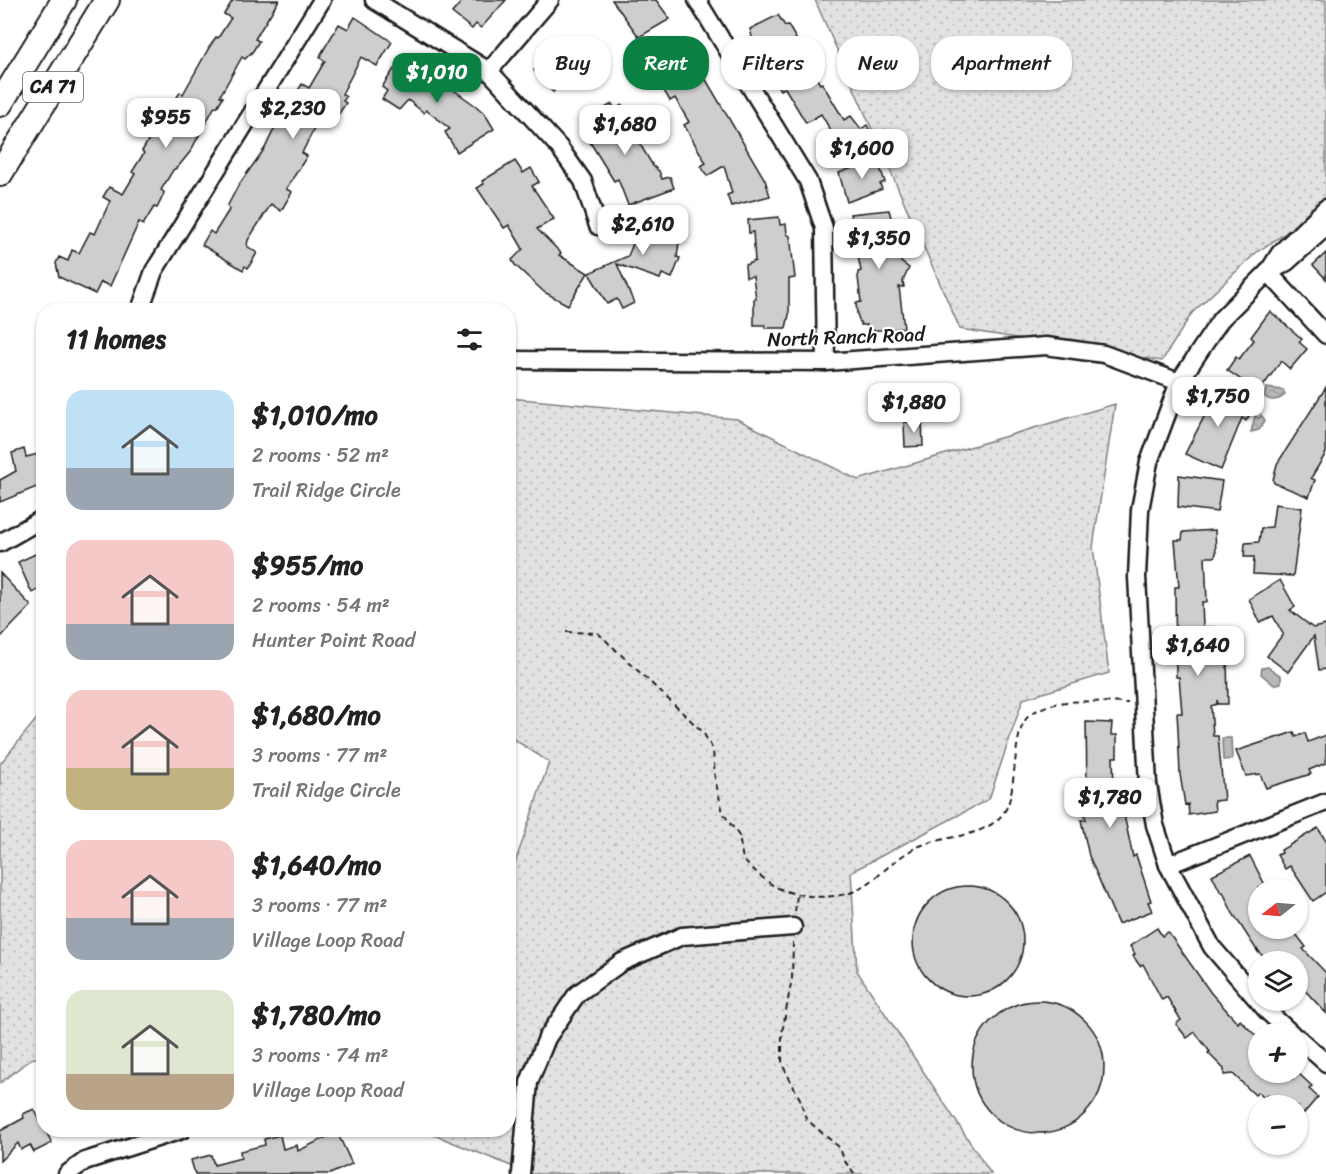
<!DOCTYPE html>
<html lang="en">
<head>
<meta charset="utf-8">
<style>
	body { margin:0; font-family:Sriracha,sans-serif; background:#f2f2f2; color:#222; height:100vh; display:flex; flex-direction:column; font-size:22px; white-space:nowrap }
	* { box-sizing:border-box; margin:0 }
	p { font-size:20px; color:#767676 }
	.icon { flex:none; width:33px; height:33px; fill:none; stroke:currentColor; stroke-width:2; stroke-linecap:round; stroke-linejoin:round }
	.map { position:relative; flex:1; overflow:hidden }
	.sheet { position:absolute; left:36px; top:303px; width:480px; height:834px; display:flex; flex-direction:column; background:#fff; border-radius:24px; box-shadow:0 2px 4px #0004 }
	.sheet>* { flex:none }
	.banner { position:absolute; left:534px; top:36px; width:570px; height:54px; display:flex; gap:12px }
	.needle { width:39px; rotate:253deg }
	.fabs { position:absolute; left:1248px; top:879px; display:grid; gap:12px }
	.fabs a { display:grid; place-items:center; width:60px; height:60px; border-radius:50%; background:#fff; box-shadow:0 2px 4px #0004; font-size:30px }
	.price { position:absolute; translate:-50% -51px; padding:0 14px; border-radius:12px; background:#fff; color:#222; font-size:20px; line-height:39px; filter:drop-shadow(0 2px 3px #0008) }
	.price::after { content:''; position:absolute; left:50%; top:36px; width:18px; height:14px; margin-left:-9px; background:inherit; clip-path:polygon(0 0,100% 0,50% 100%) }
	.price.selected { background:#0b8043; color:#fff }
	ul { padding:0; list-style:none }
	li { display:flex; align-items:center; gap:18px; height:150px; padding:0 30px }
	li span { display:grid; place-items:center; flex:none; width:168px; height:120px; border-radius:18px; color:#555 }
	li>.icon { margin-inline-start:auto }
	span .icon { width:72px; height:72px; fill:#fffc; stroke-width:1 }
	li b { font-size:26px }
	h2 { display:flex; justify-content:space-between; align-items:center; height:72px; padding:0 30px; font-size:26px }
	.chip { padding:0 21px; border-radius:24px; background:#fff; box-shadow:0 2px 4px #0004; font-size:21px; line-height:54px }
	.chip.selected { background:#0b8043; color:#fff }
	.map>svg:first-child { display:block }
	.green { fill:url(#green-dots); stroke:#7f7f7f; stroke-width:1.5 }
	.water { fill:url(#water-ripples); stroke:#7a7a7a; stroke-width:1.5 }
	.building { fill:#cecece; stroke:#1c1c1c; stroke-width:1.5 }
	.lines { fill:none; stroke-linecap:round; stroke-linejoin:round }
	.minor-casing { stroke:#1c1c1c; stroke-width:21 }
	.highway-casing { stroke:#1c1c1c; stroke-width:28 }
	.path { stroke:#1c1c1c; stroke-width:2; stroke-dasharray:6 4.5; stroke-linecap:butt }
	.minor { stroke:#fff; stroke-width:16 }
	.highway { stroke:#fff; stroke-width:24 }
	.labels { text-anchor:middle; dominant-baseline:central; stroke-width:4.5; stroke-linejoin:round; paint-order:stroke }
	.shield { fill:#fff; stroke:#606060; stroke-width:1.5 }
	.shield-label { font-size:18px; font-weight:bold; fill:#1c1c1c }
	.street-label { font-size:20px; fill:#1c1c1c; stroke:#fff }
</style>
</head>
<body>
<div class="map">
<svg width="1326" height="1174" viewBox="0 0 1326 1174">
	<defs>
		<pattern id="green-dots" width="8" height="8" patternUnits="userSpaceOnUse" patternTransform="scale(1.5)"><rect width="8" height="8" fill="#e2e2e2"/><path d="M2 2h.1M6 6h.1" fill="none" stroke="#c1c1c1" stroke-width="1.8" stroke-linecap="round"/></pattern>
		<pattern id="water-ripples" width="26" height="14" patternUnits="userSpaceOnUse" patternTransform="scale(1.5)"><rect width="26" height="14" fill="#b8b8b8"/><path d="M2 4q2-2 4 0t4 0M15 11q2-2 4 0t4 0" fill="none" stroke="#9e9e9e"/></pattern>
	</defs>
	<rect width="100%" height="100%" fill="#fff"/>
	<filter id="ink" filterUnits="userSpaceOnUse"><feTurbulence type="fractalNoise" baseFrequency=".0167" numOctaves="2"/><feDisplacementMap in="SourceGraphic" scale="12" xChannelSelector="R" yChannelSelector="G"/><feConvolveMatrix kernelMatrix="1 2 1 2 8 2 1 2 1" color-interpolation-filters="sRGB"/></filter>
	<g filter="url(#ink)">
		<g class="green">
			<path d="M815 0H1326V197L1305 220 1257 252 1192 313 1162 361 960 329Z"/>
			<path d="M509 398 737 419 858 480 1115 404 1093 547 1109 673 1023 699 989 799 851 872 857 971 991 1174H531L422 1130H508L509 881 549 762 509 736Z"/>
			<path d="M43 711V1056L31 1059 0 1083V764Z"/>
		</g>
		<g class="water">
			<path d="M1266 388 1283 390 1285 394C1280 401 1270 402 1264 396Z"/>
			<path d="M1261 415 1265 420 1259 430 1251 432 1255 416 1259 418Z"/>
			<path d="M1268 667 1281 676V683L1274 685 1261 674 1262 668Z"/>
			<path d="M1222 738H1231L1232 759 1223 760Z"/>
		</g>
		<g class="building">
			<path d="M233 0H279L255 39 259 41 253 51 245 59 242 57 220 96 223 97 217 107 215 106 190 152 178 167 173 170 161 190 164 192 163 196 157 208 154 207 143 225 139 222 110 286 101 282 95 294 59 277 56 263 59 257 68 261 72 250 79 253 90 232 95 234 110 201 103 197 109 187 123 194 135 174 132 172 144 153 142 151 156 128 148 123 158 108 165 112 169 111 180 92 183 94 210 46 216 37 218 38 231 18 224 14Z"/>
			<path d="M463 0H506L481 28 476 24 472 29 452 13Z"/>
			<path d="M612 0H656L670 19 639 37Z"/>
			<path d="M778 15 785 26 788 25 805 54 802 55 820 84 822 83 844 120 851 116 861 129 867 125 873 137 832 159 825 146 836 140 821 114 806 123 785 88 780 90 774 80 777 79 753 41 750 29Z"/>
			<path d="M355 17 392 42 377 66 361 57 342 94 346 97 343 101 346 103 334 121 321 115 302 153 307 156 286 189 292 192 281 211 271 204 248 240 247 246 257 253 248 268 245 266 243 270 202 245 210 231 214 234 229 210 228 205 238 186 265 148 287 102 290 104 302 84 309 88 325 61 320 58 321 54 339 24 348 29Z"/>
			<path d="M559 49 577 66 553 92 534 70Z"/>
			<path d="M410 59 476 106 485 114 494 129 457 152 445 132 450 129 426 110 424 113 408 100 399 110 382 99 387 91 382 87 394 69 401 73Z"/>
			<path d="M678 64 684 73 698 66 765 180 770 196 731 206 727 195 732 193 724 166 707 176 701 166 706 163 684 125 689 122 675 98 670 101 659 82 658 76Z"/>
			<path d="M612 104 615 109 622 105 633 123 629 126 653 166 659 171 662 179 670 177 674 188 628 205 618 179 614 181 585 134 596 127 592 115Z"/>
			<path d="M873 160 878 162 885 182 880 184 882 189 847 202 839 173Z"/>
			<path d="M515 161 523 173 531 168 539 182 532 186 554 219 537 229 561 253 559 255 588 273 568 305 544 292 515 265 512 260 523 249 509 225 504 228 477 188 484 184 482 181Z"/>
			<path d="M638 207 673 213 671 225 681 227 677 257 680 258 672 278 662 274 660 279 617 264 634 303 622 309 617 299 607 304 589 273 628 256 639 229H635Z"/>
			<path d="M889 210 893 225H901L903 236 898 237 901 262 909 268 903 281 904 287H899L904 328 867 331V325H861L857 314 856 303 861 302 858 277V272L861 271 850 214Z"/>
			<path d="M779 217 780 225 786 224 787 234 790 236 795 278 789 279V315L786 328H765V325H754V299H756L753 276 746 277 745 265 755 261 753 232 749 233 748 220Z"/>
			<path d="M1326 253V279L1313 265Z"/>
			<path d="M1270 311 1302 339 1299 342 1307 349 1290 369 1281 361 1259 392 1227 370 1236 357 1239 359 1254 340 1251 337Z"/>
			<path d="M1214 386 1253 409 1246 421 1242 418 1221 470 1185 454 1207 411 1201 408Z"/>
			<path d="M1326 387V453L1311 478 1315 480 1309 497 1274 483 1273 480 1277 464Z"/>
			<path d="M922 421 923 446 905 447 904 422Z"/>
			<path d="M24 449 26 457 38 454 44 464V484L0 502V480L16 471 12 453Z"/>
			<path d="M1179 475 1222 481 1217 512 1178 507Z"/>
			<path d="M1275 504 1302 508 1293 576 1253 574 1254 557H1244L1245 543 1259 542 1261 528 1272 527Z"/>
			<path d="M1215 530 1216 554 1214 557H1205L1207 602H1202L1203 627H1214L1215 657 1227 660 1228 704H1218L1217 700V704L1211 706 1213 736H1218L1224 800 1214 801 1215 811 1189 815 1188 804 1185 805 1180 774 1178 729 1177 713H1182L1179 677H1176L1175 587H1179L1175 540H1182L1183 532Z"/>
			<path d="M44 550V587L32 593 18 562Z"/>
			<path d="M0 573 31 606 0 638Z"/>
			<path d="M1280 580 1295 607 1290 610 1313 628 1326 625V669L1319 670 1314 636 1288 672 1267 656 1283 634 1273 616 1260 622 1249 599Z"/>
			<path d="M1086 722 1112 723 1111 735H1117V757H1113L1114 788 1118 787 1133 857 1136 855 1151 901 1148 902 1152 911 1118 924 1089 856 1081 820H1086L1078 786 1087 785Z"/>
			<path d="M1294 732 1296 737 1305 733 1308 742 1326 735V763L1309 770 1311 774 1266 788 1260 774 1246 776 1236 751Z"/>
			<path d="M1318 828 1326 841V892L1313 901 1290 866 1285 869 1277 855 1282 853 1281 850Z"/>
			<path d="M1250 856 1265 885 1258 888V928H1291L1299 938 1306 947 1303 949 1326 973V1013L1298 983V962H1267L1258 950V952L1232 912 1223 892 1221 893 1212 875Z"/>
			<circle cx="968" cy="941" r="55"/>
			<path d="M1157 928 1162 936 1168 932 1211 993 1238 1023 1240 1020 1258 1038V1072H1285L1292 1079 1298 1073 1312 1086 1309 1089 1318 1097 1298 1120V1106H1279L1267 1095 1264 1098 1258 1092 1255 1095 1233 1074 1224 1075V1069L1208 1053 1210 1052 1195 1032 1187 1038 1176 1024 1181 1020 1167 997 1162 1000 1143 964 1140 966 1133 956 1135 954 1130 946Z"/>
			<circle cx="1038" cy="1067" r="66"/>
			<path d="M34 1109 52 1143 34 1152 30 1145 21 1150 18 1143 0 1161V1131L24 1118 23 1114Z"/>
			<path d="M337 1132 352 1164 330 1174H195L191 1160 211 1155 214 1165 241 1158 240 1151 265 1145 264 1139 280 1135 283 1149 297 1145 298 1151Z"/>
		</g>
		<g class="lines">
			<defs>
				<g id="minor">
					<path d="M374 0 489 71 559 147 583 181 598 226"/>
					<path d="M697 0 808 181 824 228 826 362"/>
					<path d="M489 71 550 0"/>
					<path d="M1275 269 1287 262 1326 227"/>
					<path d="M1268 272 1326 335"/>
					<path d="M140 310 154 271 322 0"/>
					<path d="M508 360 826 362 1046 346 1104 354 1179 382"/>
					<path d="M0 543 44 518"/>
					<path d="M1168 865 1326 802"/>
					<path d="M1292 1034 1267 1011 1212 947 1168 865 1155 825 1148 784 1137 577 1140 510 1149 462 1179 382 1221 319 1268 272 1280 253 1326 208"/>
					<path d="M1298 1038 1326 1063"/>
					<path d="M67 1174 85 1161 182 1130"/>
					<path d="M521 1174 529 1082 547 1038 577 994 622 962 682 936 793 927"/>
				</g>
				<g id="highway">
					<path d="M0 104 64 0"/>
					<path d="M0 174 107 0"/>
				</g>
			</defs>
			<use href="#minor" class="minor-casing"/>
			<use href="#highway" class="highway-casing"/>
			<g class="path">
				<path d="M566 632 598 633 703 732 713 750 715 779 723 813 739 836 743 860C753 869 763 879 774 886 798 899 843 902 866 885 886 871 901 852 925 844 951 835 990 837 1006 809 1018 787 1011 727 1031 714 1059 695 1096 703 1128 703"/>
				<path d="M795 912 797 895"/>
				<path d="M793 942 792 978 782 1033V1064L800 1099 806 1119 840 1148 844 1160 854 1174"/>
			</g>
			<use href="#minor" class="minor"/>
			<use href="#highway" class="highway"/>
		</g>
	</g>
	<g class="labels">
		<rect class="shield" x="23" y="72" width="60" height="30" rx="4.5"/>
		<g class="shield-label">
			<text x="53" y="87">CA 71</text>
		</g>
		<g class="street-label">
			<text transform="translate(846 337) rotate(-2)">North Ranch Road</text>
		</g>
	</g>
</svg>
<div class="fabs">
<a><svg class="needle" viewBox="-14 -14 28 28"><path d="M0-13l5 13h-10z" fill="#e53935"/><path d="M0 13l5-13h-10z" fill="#767676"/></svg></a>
<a><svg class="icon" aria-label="layers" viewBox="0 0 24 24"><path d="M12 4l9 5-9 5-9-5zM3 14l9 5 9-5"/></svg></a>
<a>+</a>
<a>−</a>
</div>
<b class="price selected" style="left:437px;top:104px">$1,010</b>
<b class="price" style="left:293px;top:140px">$2,230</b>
<b class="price" style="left:166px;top:149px">$955</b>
<b class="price" style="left:625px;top:156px">$1,680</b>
<b class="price" style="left:862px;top:180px">$1,600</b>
<b class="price" style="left:643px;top:256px">$2,610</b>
<b class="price" style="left:879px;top:270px">$1,350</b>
<b class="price" style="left:1218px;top:428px">$1,750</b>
<b class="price" style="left:914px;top:434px">$1,880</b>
<b class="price" style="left:1198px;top:677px">$1,640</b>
<b class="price" style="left:1110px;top:829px">$1,780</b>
<div class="banner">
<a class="chip">Buy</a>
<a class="chip selected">Rent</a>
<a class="chip">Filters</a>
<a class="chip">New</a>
<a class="chip">Apartment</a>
</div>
<section class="sheet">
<h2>11 homes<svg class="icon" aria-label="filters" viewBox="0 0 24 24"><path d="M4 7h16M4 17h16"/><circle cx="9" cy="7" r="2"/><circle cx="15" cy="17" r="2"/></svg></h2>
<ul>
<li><span style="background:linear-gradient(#bfe0f5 65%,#9aa5b1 0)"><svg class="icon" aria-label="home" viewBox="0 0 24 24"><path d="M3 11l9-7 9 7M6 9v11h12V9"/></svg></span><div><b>$1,010/mo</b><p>2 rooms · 52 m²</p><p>Trail Ridge Circle</p></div></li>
<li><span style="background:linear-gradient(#f6c9c9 70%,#9aa5b1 0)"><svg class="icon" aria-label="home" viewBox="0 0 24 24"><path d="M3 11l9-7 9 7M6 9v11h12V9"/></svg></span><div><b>$955/mo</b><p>2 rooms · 54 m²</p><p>Hunter Point Road</p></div></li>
<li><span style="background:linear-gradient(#f6c9c9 65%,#c2b280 0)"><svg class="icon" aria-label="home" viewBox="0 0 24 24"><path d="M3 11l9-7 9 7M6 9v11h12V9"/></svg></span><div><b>$1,680/mo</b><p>3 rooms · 77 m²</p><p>Trail Ridge Circle</p></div></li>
<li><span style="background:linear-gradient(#f6c9c9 65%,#9aa5b1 0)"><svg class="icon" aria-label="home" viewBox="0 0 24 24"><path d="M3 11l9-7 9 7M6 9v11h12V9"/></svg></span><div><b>$1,640/mo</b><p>3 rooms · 77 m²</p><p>Village Loop Road</p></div></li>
<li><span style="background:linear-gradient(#dfe7d0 70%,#b9a48a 0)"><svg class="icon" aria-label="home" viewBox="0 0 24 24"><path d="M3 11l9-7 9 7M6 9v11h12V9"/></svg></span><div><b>$1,780/mo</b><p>3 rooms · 74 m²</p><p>Village Loop Road</p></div></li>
</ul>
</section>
</div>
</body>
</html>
